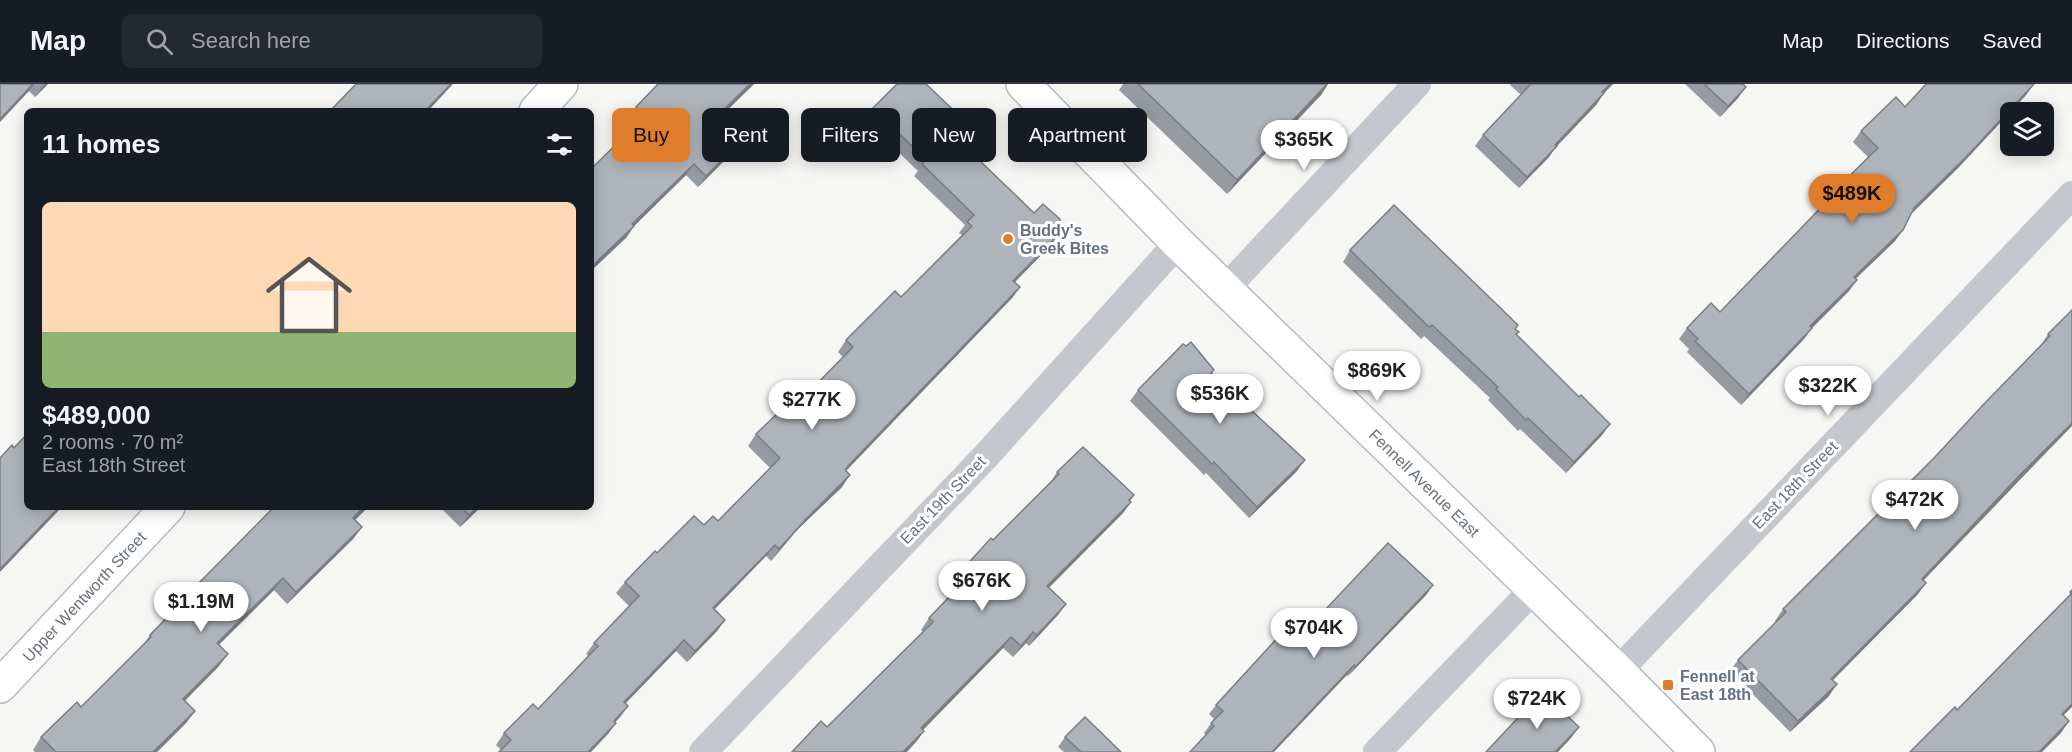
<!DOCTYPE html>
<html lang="en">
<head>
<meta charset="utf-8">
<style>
	body { margin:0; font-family:Helvetica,sans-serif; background:#242831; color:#f1f3f6; height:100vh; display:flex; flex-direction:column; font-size:22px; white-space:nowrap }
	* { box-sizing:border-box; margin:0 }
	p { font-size:20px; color:#9ea1a6 }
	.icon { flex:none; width:33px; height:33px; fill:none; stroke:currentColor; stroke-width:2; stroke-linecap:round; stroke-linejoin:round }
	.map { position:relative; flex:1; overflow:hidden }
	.drawer { position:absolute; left:24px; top:24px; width:570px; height:402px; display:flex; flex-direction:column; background:#171b24; border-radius:9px; box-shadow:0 3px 15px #0003 }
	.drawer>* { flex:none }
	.hud { position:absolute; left:612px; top:24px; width:570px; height:54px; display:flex; gap:12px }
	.tools { position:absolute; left:2000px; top:18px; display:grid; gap:12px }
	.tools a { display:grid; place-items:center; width:54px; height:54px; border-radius:9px; background:#171b24; box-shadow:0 3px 15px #0003; font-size:30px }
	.price { position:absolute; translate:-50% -51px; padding:0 14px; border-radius:21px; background:#fff; color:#222; font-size:20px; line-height:39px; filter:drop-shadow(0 2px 3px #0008) }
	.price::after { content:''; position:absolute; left:50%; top:36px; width:18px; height:14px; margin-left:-9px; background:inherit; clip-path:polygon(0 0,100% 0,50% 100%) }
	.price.current { background:#e07d2b; color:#111 }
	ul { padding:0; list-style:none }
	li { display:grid; align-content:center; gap:12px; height:318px; padding:0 18px }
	li span { display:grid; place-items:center; height:186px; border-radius:9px; color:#555 }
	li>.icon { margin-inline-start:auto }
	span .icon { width:108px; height:108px; fill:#fffc; stroke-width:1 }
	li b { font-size:26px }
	h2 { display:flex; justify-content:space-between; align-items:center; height:72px; padding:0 18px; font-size:26px }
	.chip { padding:0 21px; border-radius:9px; background:#171b24; box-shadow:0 3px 15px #0003; font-size:21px; line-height:54px }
	.chip.current { background:#e07d2b; color:#111 }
	header { display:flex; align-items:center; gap:36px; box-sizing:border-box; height:84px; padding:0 30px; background:#171b24; border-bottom:2px solid #363941 }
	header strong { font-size:28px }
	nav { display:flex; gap:33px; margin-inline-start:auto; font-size:21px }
	.search { width:420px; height:54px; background:#242831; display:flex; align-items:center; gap:15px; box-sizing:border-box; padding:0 21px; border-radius:9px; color:#9ea1a6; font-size:22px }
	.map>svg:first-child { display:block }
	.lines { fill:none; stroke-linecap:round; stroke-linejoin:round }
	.secondary-casing { stroke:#b6bac0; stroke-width:36 }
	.minor { stroke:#c4c7cb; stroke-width:28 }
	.secondary { stroke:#fff; stroke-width:33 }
	.wall { fill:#969ba1 }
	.shaded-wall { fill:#7a7e83 }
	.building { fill:#afb4bb; stroke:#7a7e83; stroke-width:1.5 }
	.poi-dot { fill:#e07d2b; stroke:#fff; stroke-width:2 }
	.labels { text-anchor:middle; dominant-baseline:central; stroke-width:6; stroke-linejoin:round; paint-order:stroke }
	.poi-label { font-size:16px; font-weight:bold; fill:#667084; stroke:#fff; text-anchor:start }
	.street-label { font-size:16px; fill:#667084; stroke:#fff }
</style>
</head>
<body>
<header>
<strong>Map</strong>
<div class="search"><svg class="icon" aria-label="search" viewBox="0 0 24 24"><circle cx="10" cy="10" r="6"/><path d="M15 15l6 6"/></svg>Search here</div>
<nav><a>Map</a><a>Directions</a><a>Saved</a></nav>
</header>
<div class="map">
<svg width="2072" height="668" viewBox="0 0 2072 668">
	<rect width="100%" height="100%" fill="#f6f7f4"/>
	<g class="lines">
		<defs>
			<g id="secondary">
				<path id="s1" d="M1023 0 1178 159 1618 587 1698 668"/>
				<path d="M536 27 561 0"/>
				<path id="s2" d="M0 602 168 423"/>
			</g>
		</defs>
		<use href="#secondary" class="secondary-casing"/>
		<g class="minor">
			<path d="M1225 205 1417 0"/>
			<path d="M1618 587 2072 111"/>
			<path d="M703 668 985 373 1178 159"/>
			<path d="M1377 668 1533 506"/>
		</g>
		<use href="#secondary" class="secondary"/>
	</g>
	<g class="wall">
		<path d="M0 0H48L35 13 29 7Z"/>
		<path d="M658 0H754L716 37 732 52 730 56 728 73 698 103 686 91 634 142 626 154 636 42 628 34 636 23Z"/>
		<path d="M1123 0H1328L1321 11 1227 110 1119 6Z"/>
		<path d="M1511 0H1613L1604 9 1596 21 1555 64 1549 73 1519 104 1475 62 1483 51 1521 11 1510 1Z"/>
		<path d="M1685 0H1743L1738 14 1720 33Z"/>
		<path d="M2026 11 1958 84 1910 131 1895 157 1855 195 1849 207 1812 244 1804 255 1741 321 1687 268 1689 265 1679 255 1687 244 1720 228 1825 119 1833 108 1868 73 1853 58 1861 47 1905 23Z"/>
		<path d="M873 24 991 62 980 77 1034 129 1059 150 1051 161 1015 198 1020 203 1012 214 846 387 842 403 797 446 771 477 766 472 715 525 725 536 717 547 687 578 676 567 626 619 628 622 620 633 615 638 608 650 501 666 496 661 504 649 538 625 588 572 586 570 594 559 629 522 616 509 625 498 657 469 704 441 718 437 770 384 748 362 756 350 792 325 843 273 838 268 846 256 901 213 962 151 959 149 965 141 914 92 918 87 865 36Z"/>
		<path d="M1350 166 1518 241 1515 245 1516 251 1579 313 1610 340 1602 351 1566 389 1520 345 1518 347 1488 316 1490 314 1424 252 1421 255 1343 178Z"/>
		<path d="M2072 226 2012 404 1924 496 1918 510 1833 596 1829 612 1790 648 1730 587 1738 576 1776 538 1775 537 1783 525 1935 373 2041 261 2048 250Z"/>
		<path d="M1212 289 1297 387 1249 434 1206 389 1204 391 1130 317 1138 306Z"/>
		<path d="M1057 388 1134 411 1130 417 1131 418 1123 429 1049 504 1058 531 1029 562 1026 559 1013 573 1003 564 923 646 924 647 916 658 827 643 923 548 921 546 929 534 961 500 956 495 964 484 1050 399Z"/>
		<path d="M274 423H368L355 436 362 443 353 455 287 520 274 506 219 561V582L185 617 195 627 186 639 157 668H35L33 666 41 653 81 623 143 561 150 551 187 514 194 504Z"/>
		<path d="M440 423H481L460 443Z"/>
		<path d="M1433 501 1426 511 1348 592 1347 591 1206 651 1204 649 1214 635 1209 630 1216 621 1293 560Z"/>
		<path d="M1065 653 1121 668H1064L1058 663Z"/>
	</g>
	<g class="shaded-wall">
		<path d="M33 0H34L29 7 0 38V35Z"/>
		<path d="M45 0H48L35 13 43 2Z"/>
		<path d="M451 0H453L428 27H425Z"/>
		<path d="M750 0H754L707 46 714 35Z"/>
		<path d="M1327 0H1328L1321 11 1227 110 1237 96Z"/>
		<path d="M1610 0H1613L1594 19 1602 8Z"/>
		<path d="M2034 0 2026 11 1958 84 1906 135 1914 124Z"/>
		<path d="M1746 3 1738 14 1720 33 1728 22Z"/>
		<path d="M1604 9 1596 21 1555 64 1549 73 1519 104 1527 93 1555 61Z"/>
		<path d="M736 62 728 73 698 103 706 92Z"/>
		<path d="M991 62 983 74 970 87 978 75Z"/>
		<path d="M694 80 686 91 624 152 632 140Z"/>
		<path d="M634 142 626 154 591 187V183Z"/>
		<path d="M1903 146 1895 157 1846 204 1854 193Z"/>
		<path d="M1059 150 1051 161 1005 208 1013 197Z"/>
		<path d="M1857 196 1849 207 1802 254 1810 242Z"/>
		<path d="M1020 203 1012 214 840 393 848 382Z"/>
		<path d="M1812 244 1804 255 1741 321 1749 310Z"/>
		<path d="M2072 339V342L2012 404 1914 506 1922 495 2019 392Z"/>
		<path d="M1610 340 1602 351 1566 389 1574 378Z"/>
		<path d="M1305 376 1297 387 1249 434 1257 423Z"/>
		<path d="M850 391 842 403 797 446 771 477 779 465 806 435Z"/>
		<path d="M1131 418 1123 429 1039 513 1047 502Z"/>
		<path d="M59 423H62L0 488V485Z"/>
		<path d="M364 423H368L344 447 353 434Z"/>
		<path d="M477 423H481L460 443 469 431Z"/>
		<path d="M362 443 353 455 287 520 296 508Z"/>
		<path d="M775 461 766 472 705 535 713 524Z"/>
		<path d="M283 494 274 506 208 571 217 559Z"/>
		<path d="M1926 499 1918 510 1823 606 1831 595Z"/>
		<path d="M1433 501 1426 511 1348 592 1355 583Z"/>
		<path d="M1066 520 1058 531 1029 562 1037 551Z"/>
		<path d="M725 536 717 547 687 578 695 567Z"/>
		<path d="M1033 548 1026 559 1013 573 1021 562Z"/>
		<path d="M1011 553 1003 564 913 656 921 644Z"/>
		<path d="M684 556 676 567 616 629 624 618Z"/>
		<path d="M228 570 219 582 174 627 183 615Z"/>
		<path d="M1354 581 1347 591 1274 668H1272Z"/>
		<path d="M1837 600 1829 612 1790 648 1798 637Z"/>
		<path d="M2072 620V623L2054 641 2062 630Z"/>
		<path d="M628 622 620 633 606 648 614 637Z"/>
		<path d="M195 627 186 639 157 668H153Z"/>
		<path d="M2069 637 2061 649 2042 668H2039Z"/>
		<path d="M616 639 608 650 591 668H588Z"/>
		<path d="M1579 643 1571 654 1558 668H1555Z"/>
		<path d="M924 647 916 658 907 668H903Z"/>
	</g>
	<g class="building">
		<path d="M0 0H33L0 35Z"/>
		<path d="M356 0H451L425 27H330Z"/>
		<path d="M658 0H750L714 35 732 52 730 55 736 62 706 92 694 80 632 140 634 142 591 183V85L645 32 636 23Z"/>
		<path d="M897 0H926L991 62 978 75 1034 129 1043 120 1060 135 1059 150 1013 197 1020 203 848 382 845 386 850 391 806 435 779 465 775 461 713 524 725 536 695 567 684 556 624 618 628 622 614 637 616 639 588 668H499L511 656 504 649 533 620 538 625 598 562 594 559 639 512 625 498 655 467 657 469 694 432 704 441 713 432 718 437 780 374 756 350 787 320 792 325 853 263 846 256 895 207 901 213 972 142 967 138 974 131 922 80 926 76 873 24Z"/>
		<path d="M1138 0H1327L1237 96Z"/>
		<path d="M1529 0H1610L1602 8 1604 9 1555 61 1557 62 1527 93 1483 51 1530 1Z"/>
		<path d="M1704 0H1743L1746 3 1728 22Z"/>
		<path d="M1926 0H2034L1966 73 1914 124 1903 146 1854 193 1857 196 1810 242 1812 244 1749 310 1695 257 1698 255 1687 244 1711 219 1720 228 1834 110 1833 108 1878 64 1861 47 1896 13 1905 23Z"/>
		<path d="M1394 121 1518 241 1515 245 1519 248 1516 250 1579 313 1581 311 1610 340 1574 378 1528 334 1526 336 1496 305 1498 303 1432 241 1429 243 1350 166Z"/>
		<path d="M2072 226V339L2019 392 1922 495 1926 499 1831 595 1837 600 1798 637 1738 576 1786 528 1783 525 1935 373 1983 321 2050 252 2048 250Z"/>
		<path d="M1191 258 1214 286 1211 289 1305 376 1257 423 1214 378 1212 380 1138 306 1183 260 1186 262Z"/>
		<path d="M27 350V423H59L0 485V374L12 361 14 364Z"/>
		<path d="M1083 363 1134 411 1129 416 1131 418 1047 502 1066 520 1037 551 1033 548 1021 562 1011 553 921 644 924 647 903 668H792L821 637 827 643 933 538 929 534 971 490 964 484 991 454 993 456 1059 390 1057 388Z"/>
		<path d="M274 423H364L353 434 362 443 296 508 283 494 217 559 228 570 183 615 195 627 153 668H56L41 653 77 618 81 623 151 553 150 551 195 505 194 504Z"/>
		<path d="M461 423H477L469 431Z"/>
		<path d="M1388 459 1433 501 1355 583 1354 581 1272 668H1190L1214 642 1211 639 1223 627 1216 621 1282 549 1293 560Z"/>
		<path d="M2072 506V620L2062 630 2069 637 2039 668H1910L1955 623 1957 626 2071 510 2070 508Z"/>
		<path d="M1542 608 1579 643 1555 668H1486Z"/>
		<path d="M1085 633 1121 668H1081L1065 653Z"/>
	</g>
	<g class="poi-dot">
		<circle cx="1008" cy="155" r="6"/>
		<rect x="1662" y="595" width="12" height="12" rx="3"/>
	</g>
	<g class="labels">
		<g class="poi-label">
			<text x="1020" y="146">Buddy's<tspan x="1020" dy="18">Greek Bites</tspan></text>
			<text x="1680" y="592">Fennell at<tspan x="1680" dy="18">East 18th</tspan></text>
		</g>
		<g class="street-label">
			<text stroke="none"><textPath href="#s1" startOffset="566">Fennell Avenue East</textPath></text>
			<text transform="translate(1795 401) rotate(-46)">East 18th Street</text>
			<text transform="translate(943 416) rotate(-46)">East 19th Street</text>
			<text stroke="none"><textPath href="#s2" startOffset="123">Upper Wentworth Street</textPath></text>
		</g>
	</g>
</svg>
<div class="tools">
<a><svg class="icon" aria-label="layers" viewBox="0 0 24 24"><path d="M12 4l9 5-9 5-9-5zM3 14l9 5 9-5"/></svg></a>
</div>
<b class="price" style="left:1304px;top:87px">$365K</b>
<b class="price current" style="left:1852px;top:141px">$489K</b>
<b class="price" style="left:1377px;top:318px">$869K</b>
<b class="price" style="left:1828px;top:333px">$322K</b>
<b class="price" style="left:1220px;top:341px">$536K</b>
<b class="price" style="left:812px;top:347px">$277K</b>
<b class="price" style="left:1915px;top:447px">$472K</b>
<b class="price" style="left:982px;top:528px">$676K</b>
<b class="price" style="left:201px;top:549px">$1.19M</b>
<b class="price" style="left:1314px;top:575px">$704K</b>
<b class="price" style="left:1537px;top:646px">$724K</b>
<div class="hud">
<a class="chip current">Buy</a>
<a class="chip">Rent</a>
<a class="chip">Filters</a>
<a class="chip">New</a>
<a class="chip">Apartment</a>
</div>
<section class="drawer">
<h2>11 homes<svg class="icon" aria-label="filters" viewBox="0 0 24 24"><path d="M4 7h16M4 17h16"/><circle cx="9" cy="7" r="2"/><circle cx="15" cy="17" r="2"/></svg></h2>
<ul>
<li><span style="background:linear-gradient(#ffd9b3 70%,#8fb573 0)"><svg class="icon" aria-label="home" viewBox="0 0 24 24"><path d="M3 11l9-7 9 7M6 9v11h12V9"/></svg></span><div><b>$489,000</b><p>2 rooms · 70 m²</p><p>East 18th Street</p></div></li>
</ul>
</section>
</div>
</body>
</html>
